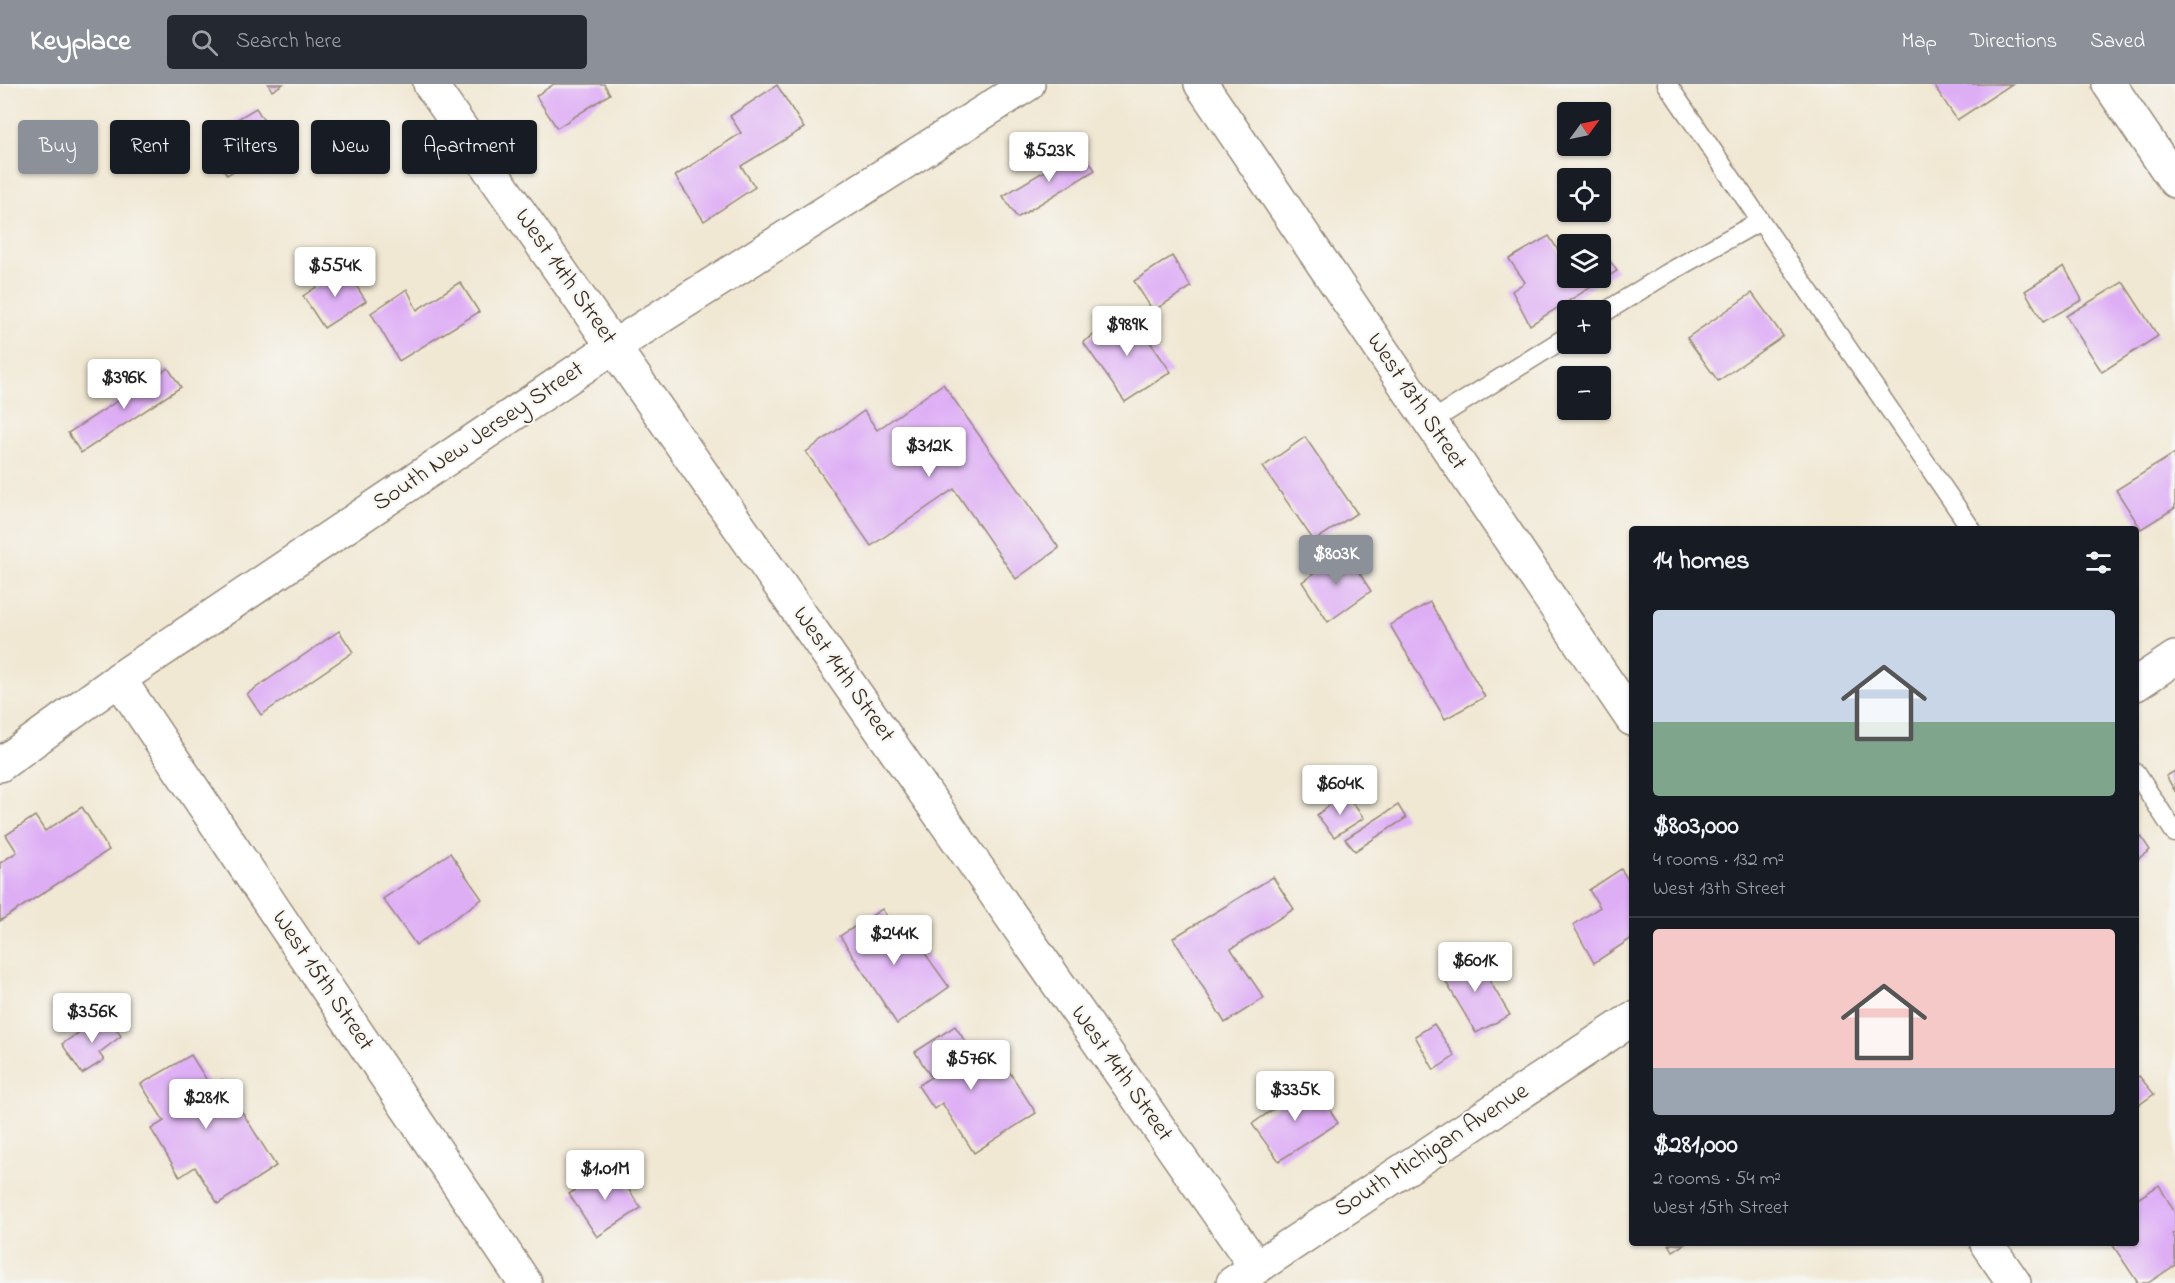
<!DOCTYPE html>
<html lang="en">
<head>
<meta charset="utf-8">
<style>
	body { margin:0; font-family:"Indie Flower",sans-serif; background:#242831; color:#f1f3f6; height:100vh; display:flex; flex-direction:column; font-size:22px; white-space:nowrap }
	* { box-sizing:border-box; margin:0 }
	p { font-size:20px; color:#9ea1a6 }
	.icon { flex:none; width:33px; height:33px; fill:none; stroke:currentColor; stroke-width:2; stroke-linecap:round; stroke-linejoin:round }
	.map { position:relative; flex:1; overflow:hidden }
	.panel { position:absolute; left:1629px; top:442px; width:510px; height:720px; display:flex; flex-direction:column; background:#171b24; border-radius:6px; box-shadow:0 2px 4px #0004 }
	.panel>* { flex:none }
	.top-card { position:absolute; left:18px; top:36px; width:570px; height:54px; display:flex; gap:12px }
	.needle { width:39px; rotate:57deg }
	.buttons { position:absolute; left:1557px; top:18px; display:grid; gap:12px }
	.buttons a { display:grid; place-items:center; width:54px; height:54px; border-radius:6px; background:#171b24; box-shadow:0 2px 4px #0004; font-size:30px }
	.price { position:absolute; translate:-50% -51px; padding:0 14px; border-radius:6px; background:#fff; color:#222; font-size:20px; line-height:39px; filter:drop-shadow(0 2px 3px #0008) }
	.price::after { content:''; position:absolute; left:50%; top:36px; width:18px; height:14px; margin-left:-9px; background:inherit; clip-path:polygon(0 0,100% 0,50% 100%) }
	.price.current { background:#8c9099; color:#fff }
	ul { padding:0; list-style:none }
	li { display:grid; align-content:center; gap:12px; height:318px; padding:0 24px }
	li+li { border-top:2px solid #363941 }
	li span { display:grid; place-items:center; height:186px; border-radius:6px; color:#555 }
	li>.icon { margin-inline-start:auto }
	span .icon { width:108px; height:108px; fill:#fffc; stroke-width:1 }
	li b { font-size:26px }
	h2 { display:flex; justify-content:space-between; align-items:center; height:72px; padding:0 24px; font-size:26px }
	.pill { padding:0 21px; border-radius:6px; background:#171b24; box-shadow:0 2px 4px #0004; font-size:21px; line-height:54px }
	.pill.current { background:#8c9099; color:#fff }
	header { display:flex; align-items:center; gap:36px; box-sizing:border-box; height:84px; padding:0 30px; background:#8c9099; color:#fff }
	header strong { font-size:28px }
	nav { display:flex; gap:33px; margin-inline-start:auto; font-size:21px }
	.search { width:420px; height:54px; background:#242831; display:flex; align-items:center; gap:15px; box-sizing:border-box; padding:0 21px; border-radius:6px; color:#9ea1a6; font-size:22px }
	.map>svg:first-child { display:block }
	.building { fill:#deaef5 }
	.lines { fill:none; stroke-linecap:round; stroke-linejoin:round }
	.lane-casing { stroke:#968979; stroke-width:21 }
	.street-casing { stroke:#968979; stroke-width:36 }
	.lane { stroke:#fff; stroke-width:18 }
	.street { stroke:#fff; stroke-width:33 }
	.labels { text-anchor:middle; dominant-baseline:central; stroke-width:4.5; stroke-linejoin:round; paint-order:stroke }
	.street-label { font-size:24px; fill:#3b2a1e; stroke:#f6f6f2 }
</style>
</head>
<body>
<header>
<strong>Keyplace</strong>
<div class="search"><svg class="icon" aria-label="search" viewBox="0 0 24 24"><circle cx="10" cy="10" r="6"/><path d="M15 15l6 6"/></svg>Search here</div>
<nav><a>Map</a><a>Directions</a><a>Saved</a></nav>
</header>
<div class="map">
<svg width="2175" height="1199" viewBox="0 0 2175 1199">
	<rect width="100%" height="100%" fill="#f6f6f2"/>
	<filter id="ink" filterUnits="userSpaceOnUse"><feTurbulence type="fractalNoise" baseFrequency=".0167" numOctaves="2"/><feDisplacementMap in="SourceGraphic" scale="12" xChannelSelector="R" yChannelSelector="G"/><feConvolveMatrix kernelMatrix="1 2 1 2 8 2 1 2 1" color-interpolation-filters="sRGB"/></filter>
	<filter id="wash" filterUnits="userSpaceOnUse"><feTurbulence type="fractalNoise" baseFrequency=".008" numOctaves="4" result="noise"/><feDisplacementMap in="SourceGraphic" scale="24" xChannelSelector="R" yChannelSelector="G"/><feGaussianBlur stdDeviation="1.35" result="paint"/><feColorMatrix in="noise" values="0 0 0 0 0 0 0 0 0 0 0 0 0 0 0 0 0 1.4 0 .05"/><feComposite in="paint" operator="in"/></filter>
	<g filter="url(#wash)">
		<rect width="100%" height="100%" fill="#f1e8d4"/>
		<g id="blocks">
			<g class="building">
				<path d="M268 0H283L272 7Z"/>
				<path d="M554 0H604L610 10 557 44 536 12Z"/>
				<path d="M1933 0H2012L1957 36Z"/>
				<path d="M777 1 804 44 741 82 755 103 704 137 675 92 741 49 730 32Z"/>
				<path d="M256 24 279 60 227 91 204 55Z"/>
				<path d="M1081 65 1095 86 1017 134 1003 112Z"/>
				<path d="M1549 152 1563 174 1568 171V194H1600V162L1617 187 1530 241 1512 207 1525 198 1509 175Z"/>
				<path d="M1594 153 1599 160H1583Z"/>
				<path d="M1172 172 1191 203 1153 227 1134 197Z"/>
				<path d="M2064 182 2082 216 2043 238 2025 207Z"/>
				<path d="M345 184 366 217 324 244 303 212Z"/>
				<path d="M460 198 479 228 399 277 371 229 407 205 417 226Z"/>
				<path d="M2123 198 2158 252 2102 288 2066 232Z"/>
				<path d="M1752 209 1783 252 1718 297 1687 254Z"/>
				<path d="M1129 228 1171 288 1125 318 1083 258Z"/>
				<path d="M168 284 181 303 81 369 68 349Z"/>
				<path d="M943 300 1059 464 1016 495 954 405 871 462 806 368 864 327 877 346Z"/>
				<path d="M1305 353 1357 429 1314 457 1263 383Z"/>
				<path d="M2175 369V424L2141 445 2116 406Z"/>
				<path d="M1345 467 1371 507 1328 538 1302 498Z"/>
				<path d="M1430 518 1485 613 1445 635 1390 541Z"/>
				<path d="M339 547 353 568 261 631 247 610Z"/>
				<path d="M2175 687V707L2166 692Z"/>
				<path d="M1345 709 1364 734 1334 753 1317 731Z"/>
				<path d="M1398 721 1406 734 1355 767 1345 755Z"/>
				<path d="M82 723 109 766 0 837V779L17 768 6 751 35 732 45 747Z"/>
				<path d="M2136 745 2150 766 2136 776Z"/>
				<path d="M450 769 482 815 416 861 383 815Z"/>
				<path d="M1621 785 1632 802V854L1594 879 1573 841 1600 823 1589 806Z"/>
				<path d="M1273 793 1294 825 1231 865 1264 914 1225 939 1173 854Z"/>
				<path d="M882 825 903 857 912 851 949 903 897 940 840 852Z"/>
				<path d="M1473 869 1510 931 1476 949 1440 888Z"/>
				<path d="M107 930 121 952 99 969 104 976 82 990 62 960Z"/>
				<path d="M1434 940 1455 972 1434 986 1415 952Z"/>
				<path d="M955 942 990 995 1007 984 1036 1029 974 1069 942 1019 934 1025 918 1002 931 993 915 968Z"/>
				<path d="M191 971 211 1003 222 996 276 1082 218 1120 195 1083 180 1093 151 1045 164 1037 141 1000Z"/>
				<path d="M2139 992 2154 1010 2136 1023V994Z"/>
				<path d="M1312 998 1338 1039 1279 1077 1252 1040Z"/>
				<path d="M613 1082 641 1124 597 1153 569 1110Z"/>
				<path d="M2159 1101 2175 1129V1148L2172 1150 2175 1154V1181L2148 1199H2138L2112 1160H2136V1116Z"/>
				<path d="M1669 1160H1685L1673 1167Z"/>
			</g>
		</g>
	</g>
	<g filter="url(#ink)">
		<use href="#blocks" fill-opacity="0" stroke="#968979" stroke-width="1.5"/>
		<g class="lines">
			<defs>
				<g id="lane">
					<path d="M1667 0 1972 446"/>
					<path d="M1600 231 1668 189 1760 137"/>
					<path d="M1430 338 1568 252"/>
					<path d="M2136 689 2175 749"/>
				</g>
				<g id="street">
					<path d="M430 0 1256 1183"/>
					<path d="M1201 0 1632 635"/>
					<path d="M2109 0 2175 97"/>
					<path d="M119 595 525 1199"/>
					<path d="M2136 600 2175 574"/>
					<path d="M0 681 119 595 613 263 1028 0"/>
					<path d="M1987 1160 2014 1199"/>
					<path d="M1233 1199 1632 935"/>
				</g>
			</defs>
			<use href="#lane" class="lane-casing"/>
			<use href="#street" class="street-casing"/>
			<use href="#lane" class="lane"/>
			<use href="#street" class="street"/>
		</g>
	</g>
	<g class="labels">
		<g class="street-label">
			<text transform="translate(565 193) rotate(55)">West 14th Street</text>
			<text transform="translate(1416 318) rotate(56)">West 13th Street</text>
			<text transform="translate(479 353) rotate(-34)">South New Jersey Street</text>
			<text transform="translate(843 591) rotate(55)">West 14th Street</text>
			<text transform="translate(322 897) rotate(56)">West 15th Street</text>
			<text transform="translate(1121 990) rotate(55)">West 14th Street</text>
			<text transform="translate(1432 1067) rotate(-33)">South Michigan Avenue</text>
		</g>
	</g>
</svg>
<div class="buttons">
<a><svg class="needle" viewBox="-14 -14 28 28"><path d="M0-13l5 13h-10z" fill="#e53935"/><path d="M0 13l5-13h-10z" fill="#9ea1a6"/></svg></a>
<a><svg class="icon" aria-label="locate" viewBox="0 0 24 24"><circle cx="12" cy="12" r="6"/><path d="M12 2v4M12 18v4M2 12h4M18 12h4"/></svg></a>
<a><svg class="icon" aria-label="layers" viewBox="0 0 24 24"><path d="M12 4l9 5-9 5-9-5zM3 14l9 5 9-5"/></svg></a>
<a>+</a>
<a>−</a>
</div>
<b class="price" style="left:1049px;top:99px">$523K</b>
<b class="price" style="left:335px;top:214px">$554K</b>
<b class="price" style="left:1127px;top:273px">$989K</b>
<b class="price" style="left:124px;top:326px">$396K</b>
<b class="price" style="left:929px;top:394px">$312K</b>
<b class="price current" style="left:1336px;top:502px">$803K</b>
<b class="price" style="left:1340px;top:732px">$604K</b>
<b class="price" style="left:894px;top:882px">$244K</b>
<b class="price" style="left:1475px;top:909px">$601K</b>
<b class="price" style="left:92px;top:960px">$356K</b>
<b class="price" style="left:971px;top:1007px">$576K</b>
<b class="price" style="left:1295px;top:1038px">$335K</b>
<b class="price" style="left:206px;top:1046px">$281K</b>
<b class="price" style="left:605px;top:1117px">$1.01M</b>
<div class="top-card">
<a class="pill current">Buy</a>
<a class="pill">Rent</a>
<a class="pill">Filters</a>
<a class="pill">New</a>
<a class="pill">Apartment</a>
</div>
<section class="panel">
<h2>14 homes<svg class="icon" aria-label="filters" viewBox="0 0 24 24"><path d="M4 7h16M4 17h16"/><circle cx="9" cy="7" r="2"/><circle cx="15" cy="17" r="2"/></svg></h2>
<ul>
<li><span style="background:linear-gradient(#c9d6e8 60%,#7fa58c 0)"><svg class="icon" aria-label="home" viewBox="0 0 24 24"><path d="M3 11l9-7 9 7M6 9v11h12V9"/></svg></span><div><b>$803,000</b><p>4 rooms · 132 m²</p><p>West 13th Street</p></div></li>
<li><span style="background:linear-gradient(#f6c9c9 75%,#9aa5b1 0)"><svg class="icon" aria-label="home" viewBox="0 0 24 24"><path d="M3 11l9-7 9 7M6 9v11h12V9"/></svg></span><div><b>$281,000</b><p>2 rooms · 54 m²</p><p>West 15th Street</p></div></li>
</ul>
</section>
</div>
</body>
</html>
